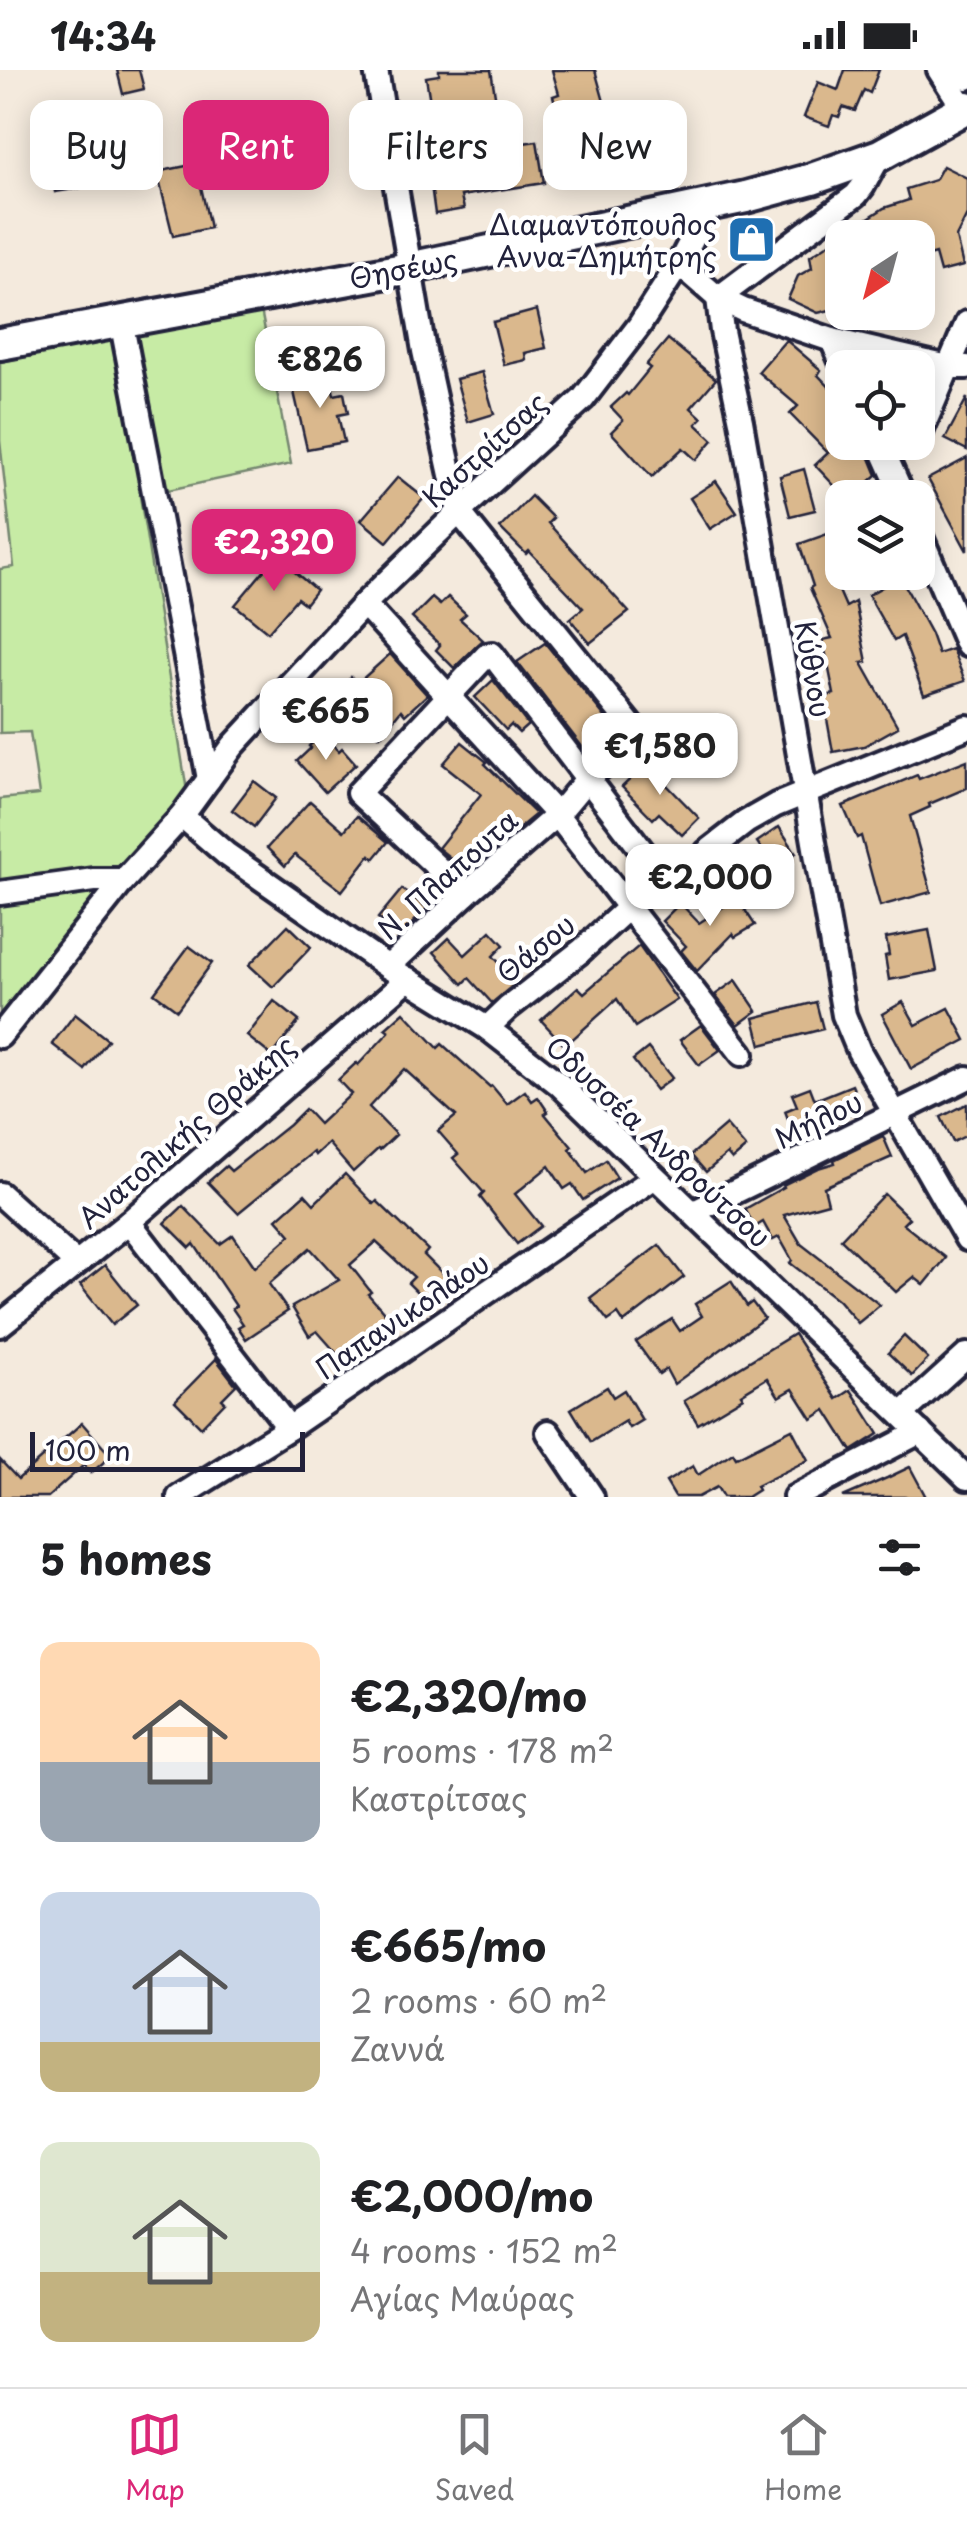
<!DOCTYPE html>
<html lang="en">
<head>
<meta charset="utf-8">
<style>
	body { margin:0; font-family:"Playpen Sans",sans-serif; background:#f6f6f6; color:#202124; height:100vh; display:flex; flex-direction:column; font-size:38px; white-space:nowrap }
	* { box-sizing:border-box; margin:0 }
	p { font-size:32px; color:#757577 }
	.icon { flex:none; width:55px; height:55px; fill:none; stroke:currentColor; stroke-width:2; stroke-linecap:round; stroke-linejoin:round }
	.map { position:relative; height:1427px; overflow:hidden }
	.panel { display:flex; flex-direction:column; background:#fff; flex:1 }
	.panel>* { flex:none }
	.top-card { position:absolute; left:30px; top:30px; width:908px; height:90px; display:flex; gap:20px }
	.needle { width:65px; rotate:216deg }
	.fabs { position:absolute; left:825px; top:150px; display:grid; gap:20px }
	.fabs a { display:grid; place-items:center; width:110px; height:110px; border-radius:20px; background:#fff; box-shadow:0 5px 25px #0003; font-size:50px }
	.scale { position:absolute; left:30px; bottom:25px; width:275px; box-sizing:border-box; padding-left:10px; border:5px solid #22223b; border-top:0; font-size:28px; line-height:35px; white-space:nowrap; color:#22223b; -webkit-text-stroke:8px #fff; paint-order:stroke }
	.price { position:absolute; translate:-50% -85px; padding:0 22px; border-radius:20px; background:#fff; color:#222; font-size:32px; line-height:65px; filter:drop-shadow(0 2px 5px #0008) }
	.price::after { content:''; position:absolute; left:50%; top:60px; width:30px; height:22px; margin-left:-15px; background:inherit; clip-path:polygon(0 0,100% 0,50% 100%) }
	.price.current { background:#db2777; color:#fff }
	ul { padding:0; list-style:none }
	li { display:flex; align-items:center; gap:30px; height:250px; padding:0 40px }
	li span { display:grid; place-items:center; flex:none; width:280px; height:200px; border-radius:20px; color:#555 }
	li>.icon { margin-inline-start:auto }
	span .icon { width:120px; height:120px; fill:#fffc; stroke-width:1 }
	li b { font-size:42px }
	h2 { display:flex; justify-content:space-between; align-items:center; height:120px; padding:0 40px; font-size:42px }
	.tag { padding:0 35px; border-radius:20px; background:#fff; box-shadow:0 5px 25px #0003; font-size:35px; line-height:90px }
	.tag.current { background:#db2777; color:#fff }
	.status { display:flex; justify-content:space-between; align-items:center; height:70px; padding:0 50px; background:#fff; direction:ltr }
	.status svg { height:28px; fill:currentColor }
	.tab-bar { display:flex; justify-content:space-around; align-items:center; height:140px; border-top:2px solid #e0e0e0; background:#fff; font-size:28px; color:#757577 }
	.tab-bar a { display:grid; justify-items:center; gap:5px }
	.tab-bar .current { color:#db2777 }
	.map>svg:first-child { display:block }
	.green { fill:#c7eba5; stroke:#748670; stroke-width:2.5 }
	.building { fill:#dab88d; stroke:#22223b; stroke-width:2.5 }
	.lines { fill:none; stroke-linecap:round; stroke-linejoin:round }
	.minor-casing { stroke:#22223b; stroke-width:30 }
	.major-casing { stroke:#22223b; stroke-width:38 }
	.minor { stroke:#fff; stroke-width:22 }
	.major { stroke:#fff; stroke-width:30 }
	.labels { text-anchor:middle; dominant-baseline:central; stroke-width:9; stroke-linejoin:round; paint-order:stroke }
	.poi-label { font-size:28px; fill:#22223b; stroke:#fff; text-anchor:end }
	.street-label { font-size:28px; fill:#22223b; stroke:#fff }
</style>
</head>
<body>
<div class="status"><b>14:34</b><svg viewBox="0 0 49 12"><path d="M0 12V9h3v3zM5 12V6h3v6zM10 12V3h3v9zM15 12V0h3v12zM26 1h20v11H26zM47 4h2v5h-2z"/></svg></div>
<div class="map">
<svg width="967" height="1427" viewBox="0 0 967 1427">
	<rect width="100%" height="100%" fill="#f4eadd"/>
	<filter id="ink" filterUnits="userSpaceOnUse"><feTurbulence type="fractalNoise" baseFrequency=".01" numOctaves="2"/><feDisplacementMap in="SourceGraphic" scale="20" xChannelSelector="R" yChannelSelector="G"/><feConvolveMatrix kernelMatrix="1 2 1 2 8 2 1 2 1" color-interpolation-filters="sRGB"/></filter>
	<g filter="url(#ink)">
		<path class="green" d="M261 240 291 394 140 426 187 721 0 952V729L39 725 30 662 0 663V499L14 497 0 371V292Z"/>
		<g class="building">
			<path d="M117 0H139L144 19 123 24Z"/>
			<path d="M439 0H491L503 76 537 71 544 113 461 126 464 139 435 144 430 108 471 102 464 59 435 63 426 7 439 5Z"/>
			<path d="M552 0H595L610 53 564 65 553 26 559 24Z"/>
			<path d="M845 0H879L870 23 864 20 855 41 843 37 839 47 833 45 829 56 804 47 818 12 838 20Z"/>
			<path d="M110 60 118 112 55 122 50 90 81 85 78 64Z"/>
			<path d="M196 94 210 158 173 166 157 102Z"/>
			<path d="M943 96 967 108V145L956 167 963 196 940 202 935 184 918 189V168H842V237L818 243 788 229 798 206 812 198 810 186 884 138 909 130 906 119 935 110Z"/>
			<path d="M537 240 546 278 525 283 526 290 504 295 493 252Z"/>
			<path d="M668 269 716 309 691 338 702 348 696 354 713 370 696 390 683 378 652 407 611 362 623 350 611 337 626 323 628 325 650 298 646 295Z"/>
			<path d="M786 270 821 300 818 305 842 330V372H855L870 388 877 405 867 414 874 424 861 428H846L815 395 828 383 790 344 798 336 758 302Z"/>
			<path d="M482 302 494 344 468 352 456 309Z"/>
			<path d="M330 305 334 325 344 323 348 343 338 345 344 372 307 379 292 313Z"/>
			<path d="M967 328V380L945 369Z"/>
			<path d="M967 388V481L928 409Z"/>
			<path d="M804 399 815 440 790 446 780 406Z"/>
			<path d="M398 407 424 428 387 472 361 450Z"/>
			<path d="M716 411 737 442 710 459 690 428Z"/>
			<path d="M531 426 553 448 548 453 629 542 590 573 570 549 583 538 529 481 526 484 500 458Z"/>
			<path d="M833 462 842 493 829 498 846 537 855 532 867 592 862 593 898 657 864 676 833 682 823 627 834 624 823 570 832 568 810 518 813 516 799 474Z"/>
			<path d="M276 486 316 520 305 534 297 528 268 562 235 535Z"/>
			<path d="M900 507 931 564 938 584 952 579 965 611 924 625 902 566 894 571 868 525Z"/>
			<path d="M448 527 466 544 460 549 483 570 454 598 436 580 440 575 412 548 432 528 440 535Z"/>
			<path d="M545 573 618 663 590 687 517 592Z"/>
			<path d="M390 584 427 625 405 645 401 640 380 666 334 629 351 607 358 613Z"/>
			<path d="M493 610 528 655 519 663 511 655 506 660 475 627Z"/>
			<path d="M323 663 339 681 342 678 356 694 325 722 297 691 311 678 309 676Z"/>
			<path d="M462 672 487 692 485 694 536 744 513 763 505 756 475 793 466 785 458 794 438 778 481 724 443 694Z"/>
			<path d="M650 690 670 710 666 714 699 748 682 765 659 743 653 749 622 717Z"/>
			<path d="M967 690V718L929 734 930 737 910 746 931 822 880 836 861 766 857 768 843 736 917 705 919 709Z"/>
			<path d="M254 711 276 728 254 757 232 740Z"/>
			<path d="M310 731 344 761 357 746 388 772 374 789 370 785 342 821 295 785 285 796 267 778Z"/>
			<path d="M779 757 796 783 774 798 757 772Z"/>
			<path d="M402 819 427 838 400 866 378 848Z"/>
			<path d="M749 820 756 832 745 840 755 855 735 867 733 864 697 901 681 881 686 876 662 851 680 833 699 853Z"/>
			<path d="M288 855 311 877 273 917 249 895Z"/>
			<path d="M929 860 937 901 889 910 885 886 889 885 886 868Z"/>
			<path d="M491 861 504 875 493 886 517 912 492 933 469 908 463 914 434 882 449 868 465 885Z"/>
			<path d="M189 876 212 893 177 940 154 923Z"/>
			<path d="M639 876 677 930 635 957 617 929 565 976 541 950 578 917 584 923Z"/>
			<path d="M736 910 757 941 738 955 715 925Z"/>
			<path d="M274 931 299 951 272 986 247 966Z"/>
			<path d="M816 932 823 959 761 975 754 948Z"/>
			<path d="M903 932 916 955 949 938 966 970 911 999 882 944Z"/>
			<path d="M404 942 438 978 442 974 490 1017 492 1016 507 1034 525 1021 532 1031 538 1027 548 1042 545 1044 572 1077 570 1079 587 1103 606 1090 617 1108 583 1130 572 1114 564 1119 549 1096 515 1124 541 1156 517 1174 480 1127 484 1123 453 1088 458 1084 438 1061 456 1046 404 999 369 1037 396 1065 380 1080 378 1079 353 1102 328 1073 315 1085 313 1082 238 1143 208 1112 226 1096 231 1101 289 1055 305 1039 319 1054 351 1024 338 1010 356 993 358 995 389 962 385 959Z"/>
			<path d="M75 944 108 970 85 1000 52 974Z"/>
			<path d="M701 955 720 980 699 995 680 970Z"/>
			<path d="M648 978 672 1008 656 1020 633 990Z"/>
			<path d="M852 1015 862 1039 794 1065 785 1041 797 1036 792 1024 810 1017 815 1030Z"/>
			<path d="M967 1034V1065L953 1072 941 1047Z"/>
			<path d="M726 1055 746 1078 732 1090 727 1084 706 1102 691 1085Z"/>
			<path d="M883 1066 892 1087 824 1117 828 1133 784 1145 801 1174 880 1235 858 1253 838 1230 790 1193 792 1190 779 1167 773 1170 763 1152 755 1157 745 1139 784 1117 783 1115 818 1098 835 1093 834 1090Z"/>
			<path d="M345 1104 374 1134 377 1131 428 1180 424 1185 448 1209 426 1231 408 1213 414 1207 376 1172 350 1195 371 1222 368 1224 391 1250 366 1273 370 1277 348 1296 317 1261 309 1266 292 1237 339 1210 310 1178 269 1214 288 1241 246 1269 238 1257 243 1254 232 1238 236 1236 194 1174 190 1178 165 1153 183 1136 220 1174 233 1165 255 1197 291 1165 277 1149 305 1124 314 1134Z"/>
			<path d="M884 1124 909 1148 903 1154 946 1188 924 1215 914 1207 896 1222 841 1169Z"/>
			<path d="M659 1175 684 1207 624 1253 618 1244 608 1251 590 1228Z"/>
			<path d="M105 1195 137 1235 112 1255 80 1215Z"/>
			<path d="M731 1211 747 1236 752 1232 764 1248 674 1314 666 1299 659 1304 636 1272 672 1249 680 1261 702 1246 695 1234Z"/>
			<path d="M794 1264 837 1329 851 1320 879 1364 852 1381 826 1340 812 1349 793 1319 779 1327 767 1308 741 1324 743 1327 698 1354 684 1331Z"/>
			<path d="M904 1266 928 1289 912 1306 888 1283Z"/>
			<path d="M216 1289 236 1315 222 1329 225 1332 201 1357 175 1331Z"/>
			<path d="M607 1317 613 1327 624 1320 642 1350 629 1358 625 1351 591 1372 571 1339Z"/>
			<path d="M82 1353 111 1386 91 1403 84 1395 48 1427H0V1390L18 1409Z"/>
			<path d="M792 1359 808 1390 756 1416 758 1420 747 1427H723L717 1417 698 1427H675L666 1412 693 1396 698 1405 733 1382 736 1387Z"/>
			<path d="M910 1397 926 1427H843L887 1408Z"/>
		</g>
		<g class="lines">
			<defs>
				<g id="minor">
					<path d="M376 0 424 281 459 442 633 658 636 664 631 672 587 709 557 745 466 824 388 897"/>
					<path d="M939 0 964 39"/>
					<path d="M962 0 967 8"/>
					<path d="M880 85 863 116 856 125 718 228 722 261 741 351 844 945 859 981 967 1169"/>
					<path d="M679 194 718 228 743 240 832 270 948 297H967"/>
					<path d="M121 250 209 709"/>
					<path d="M832 270 844 298"/>
					<path d="M918 369 967 253"/>
					<path d="M879 372 904 428"/>
					<path d="M918 460 967 575"/>
					<path d="M364 534 557 745 742 984"/>
					<path d="M182 746 226 784 388 897 487 958 559 1014 967 1408"/>
					<path d="M707 782 746 752 776 735 967 657"/>
					<path d="M0 823 94 810H124"/>
					<path d="M466 824 358 723 487 585 492 584 657 800V807L654 814 581 881 508 938 487 958"/>
					<path d="M0 966 124 810 182 746 233 676 364 534 459 442 583 329 639 256 679 194 709 136"/>
					<path d="M0 1124 76 1193"/>
					<path d="M694 1142 967 1008"/>
					<path d="M129 1152 289 1358"/>
					<path d="M0 1255 129 1152 408 909"/>
					<path d="M902 1344 967 1285"/>
					<path d="M548 1362 592 1427"/>
					<path d="M179 1427 289 1358 655 1107"/>
					<path d="M795 1427 920 1362"/>
				</g>
				<path id="major" d="M0 274 409 198 746 127 812 109 880 85 967 37"/>
			</defs>
			<use href="#minor" class="minor-casing"/>
			<use href="#major" class="major-casing"/>
			<use href="#minor" class="minor"/>
			<use href="#major" class="major"/>
		</g>
	</g>
	<defs>
		<symbol id="shop-square" viewBox="-11 -11 22 22"><rect x="-9" y="-9" width="18" height="18" rx="4" fill="#1f6fb2" stroke="#fff"/><path d="M-5-2.5h2.3a2.7 3.5 0 0 1 5.4 0H5L5.5 6h-11ZM-1.5-2.5h3a1.5 2.3 0 0 0-3 0Z" fill="#fff"/></symbol>
	</defs>
	<g fill-rule="evenodd">
		<use href="#shop-square" x="724" y="142" width="55" height="55"/>
	</g>
	<g class="labels">
		<g class="poi-label">
			<text x="717" y="153">Διαμαντόπουλος<tspan x="717" dy="32">Αννα-Δημήτρης</tspan></text>
		</g>
		<g class="street-label">
			<text transform="translate(403 198) rotate(-11)">Θησέως</text>
			<text transform="translate(484 379) rotate(-42)">Καστρίτσας</text>
			<text transform="translate(814 599) rotate(80)">Κύθνου</text>
			<text transform="translate(447 804) rotate(-42)">Ν. Πλαπουτα</text>
			<text transform="translate(535 878) rotate(-39)">Θάσου</text>
			<text transform="translate(818 1049) rotate(-26)">Μήλου</text>
			<text transform="translate(186 1061) rotate(-41)">Ανατολικής Θράκης</text>
			<text transform="translate(659 1071) rotate(43)">Οδυσσέα Ανδρούτσου</text>
			<text transform="translate(402 1245) rotate(-34)">Παπανικολάου</text>
		</g>
	</g>
</svg>
<div class="fabs">
<a><svg class="needle" viewBox="-14 -14 28 28"><path d="M0-13l5 13h-10z" fill="#e53935"/><path d="M0 13l5-13h-10z" fill="#757577"/></svg></a>
<a><svg class="icon" aria-label="locate" viewBox="0 0 24 24"><circle cx="12" cy="12" r="6"/><path d="M12 2v4M12 18v4M2 12h4M18 12h4"/></svg></a>
<a><svg class="icon" aria-label="layers" viewBox="0 0 24 24"><path d="M12 4l9 5-9 5-9-5zM3 14l9 5 9-5"/></svg></a>
</div>
<div class="scale">100 m</div>
<b class="price" style="left:320px;top:341px">€826</b>
<b class="price current" style="left:274px;top:524px">€2,320</b>
<b class="price" style="left:326px;top:693px">€665</b>
<b class="price" style="left:660px;top:728px">€1,580</b>
<b class="price" style="left:710px;top:859px">€2,000</b>
<div class="top-card">
<a class="tag">Buy</a>
<a class="tag current">Rent</a>
<a class="tag">Filters</a>
<a class="tag">New</a>
</div>
</div>
<section class="panel">
<h2>5 homes<svg class="icon" aria-label="filters" viewBox="0 0 24 24"><path d="M4 7h16M4 17h16"/><circle cx="9" cy="7" r="2"/><circle cx="15" cy="17" r="2"/></svg></h2>
<ul>
<li><span style="background:linear-gradient(#ffd9b3 60%,#9aa5b1 0)"><svg class="icon" aria-label="home" viewBox="0 0 24 24"><path d="M3 11l9-7 9 7M6 9v11h12V9"/></svg></span><div><b>€2,320/mo</b><p>5 rooms · 178 m²</p><p>Καστρίτσας</p></div></li>
<li><span style="background:linear-gradient(#c9d6e8 75%,#c2b280 0)"><svg class="icon" aria-label="home" viewBox="0 0 24 24"><path d="M3 11l9-7 9 7M6 9v11h12V9"/></svg></span><div><b>€665/mo</b><p>2 rooms · 60 m²</p><p>Ζαννά</p></div></li>
<li><span style="background:linear-gradient(#dfe7d0 65%,#c2b280 0)"><svg class="icon" aria-label="home" viewBox="0 0 24 24"><path d="M3 11l9-7 9 7M6 9v11h12V9"/></svg></span><div><b>€2,000/mo</b><p>4 rooms · 152 m²</p><p>Αγίας Μαύρας</p></div></li>
</ul>
</section>
<nav class="tab-bar">
<a class="current"><svg class="icon" aria-label="map" viewBox="0 0 24 24"><path d="M3 6l6-2 6 2 6-2v14l-6 2-6-2-6 2zM9 4v14M15 6v14"/></svg>Map</a>
<a><svg class="icon" aria-label="saved" viewBox="0 0 24 24"><path d="M7 4h10v16l-5-4-5 4z"/></svg>Saved</a>
<a><svg class="icon" aria-label="home" viewBox="0 0 24 24"><path d="M3 11l9-7 9 7M6 9v11h12V9"/></svg>Home</a>
</nav>
</body>
</html>
